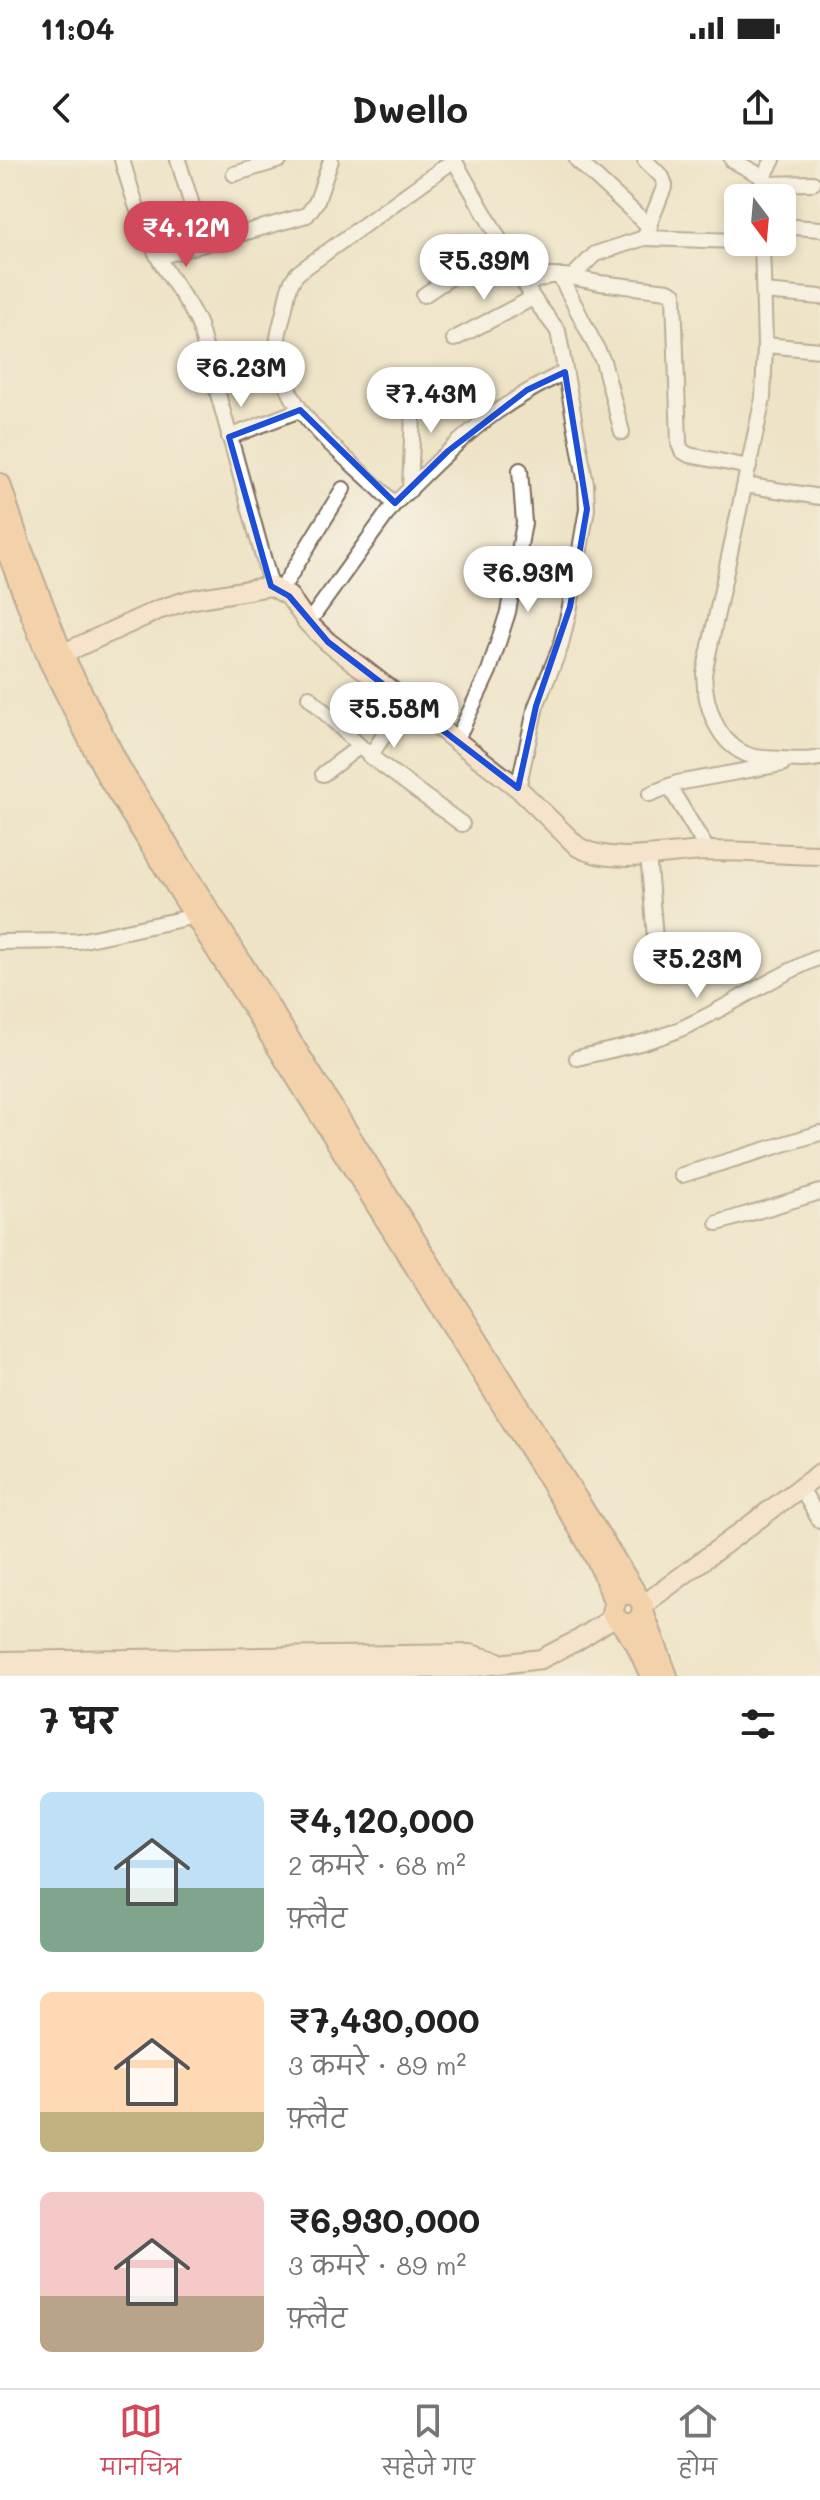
<!DOCTYPE html>
<html lang="hi">
<head>
<meta charset="utf-8">
<style>
	body { margin:0; font-family:Mali,"Playpen Sans Deva",sans-serif; background:#f2f2f2; color:#222; height:100vh; display:flex; flex-direction:column; font-size:30px; white-space:nowrap }
	* { box-sizing:border-box; margin:0 }
	p { font-size:26px; color:#767676 }
	.icon { flex:none; width:44px; height:44px; fill:none; stroke:currentColor; stroke-width:2; stroke-linecap:round; stroke-linejoin:round }
	.map { position:relative; height:1516px; overflow:hidden }
	.panel { display:flex; flex-direction:column; background:#fff; flex:1 }
	.panel>* { flex:none }
	.needle { width:52px; rotate:164deg }
	.buttons { position:absolute; left:724px; top:24px; display:grid; gap:16px }
	.buttons a { display:grid; place-items:center; width:72px; height:72px; border-radius:12px; background:#fff; box-shadow:0 4px 12px #0003; font-size:40px }
	.price { position:absolute; translate:-50% -68px; padding:0 18px; border-radius:28px; background:#fff; color:#222; font-size:26px; line-height:52px; filter:drop-shadow(0 2px 4px #0008) }
	.price::after { content:''; position:absolute; left:50%; top:48px; width:24px; height:18px; margin-left:-12px; background:inherit; clip-path:polygon(0 0,100% 0,50% 100%) }
	.price.on { background:#d1495b; color:#fff }
	ul { padding:0; list-style:none }
	li { display:flex; align-items:center; gap:24px; height:200px; padding:0 40px }
	li span { display:grid; place-items:center; flex:none; width:224px; height:160px; border-radius:12px; color:#555 }
	li>.icon { margin-inline-start:auto }
	span .icon { width:96px; height:96px; fill:#fffc; stroke-width:1 }
	li b { font-size:34px }
	h2 { display:flex; justify-content:space-between; align-items:center; height:96px; padding:0 40px; font-size:34px }
	.status { display:flex; justify-content:space-between; align-items:center; height:56px; padding:0 40px; background:#fff; direction:ltr }
	.status svg { height:22px; fill:currentColor }
	header { display:flex; justify-content:space-between; align-items:center; height:104px; padding:0 40px; background:#fff; font-size:36px; font-weight:700 }
	.dock { display:flex; justify-content:space-around; align-items:center; height:112px; border-top:2px solid #e0e0e0; background:#fff; font-size:22px; color:#767676 }
	.dock a { display:grid; justify-items:center; gap:4px }
	.dock .on { color:#d1495b }
	.map>svg:first-child { display:block }
	.lines { fill:none; stroke-linecap:round; stroke-linejoin:round }
	.street-casing { stroke:#7a6b59; stroke-width:18 }
	.secondary-casing { stroke:#7a6b59; stroke-width:22 }
	.primary-casing { stroke:#7a6b59; stroke-width:24 }
	.street { stroke:#fff; stroke-width:14 }
	.secondary { stroke:#fce5d0; stroke-width:18 }
	.primary { stroke:#f8bd89; stroke-width:20 }
	.marked { fill:none; stroke:#1d4ed8; stroke-width:6; stroke-linejoin:round }
</style>
</head>
<body>
<div class="status"><b>11:04</b><svg viewBox="0 0 49 12"><path d="M0 12V9h3v3zM5 12V6h3v6zM10 12V3h3v9zM15 12V0h3v12zM26 1h20v11H26zM47 4h2v5h-2z"/></svg></div>
<header><svg class="icon" aria-label="back" viewBox="0 0 24 24"><path d="M15 5l-7 7 7 7"/></svg>Dwello<svg class="icon" aria-label="share" viewBox="0 0 24 24"><path d="M12 15V3M7 8l5-5 5 5M5 13v7h14v-7"/></svg></header>
<div class="map">
<svg width="820" height="1516" viewBox="0 0 820 1516">
	<rect width="100%" height="100%" fill="#f7f3e8"/>
	<filter id="ink" filterUnits="userSpaceOnUse"><feTurbulence type="fractalNoise" baseFrequency=".0125" numOctaves="2"/><feDisplacementMap in="SourceGraphic" scale="16" xChannelSelector="R" yChannelSelector="G"/><feConvolveMatrix kernelMatrix="1 2 1 2 8 2 1 2 1" color-interpolation-filters="sRGB"/></filter>
	<filter id="wash" filterUnits="userSpaceOnUse"><feTurbulence type="fractalNoise" baseFrequency=".006" numOctaves="4" result="noise"/><feDisplacementMap in="SourceGraphic" scale="32" xChannelSelector="R" yChannelSelector="G"/><feGaussianBlur stdDeviation="1.8" result="paint"/><feColorMatrix in="noise" values="0 0 0 0 0 0 0 0 0 0 0 0 0 0 0 0 0 1.4 0 .05"/><feComposite in="paint" operator="in"/></filter>
	<g filter="url(#wash)">
		<rect width="100%" height="100%" fill="#eee3c7"/>
	</g>
	<g filter="url(#ink)">
		<g class="lines">
			<defs>
				<g id="street">
					<path d="M122 0C132 33 141 64 157 95 169 119 188 139 199 165L271 426"/>
					<path d="M178 0 204 84"/>
					<path d="M454 0 533 138 558 171 586 324 587 349 570 447 560 488 536 546 518 628"/>
					<path d="M577 0 650 67"/>
					<path d="M732 0 763 17"/>
					<path d="M234 14 280 0"/>
					<path d="M762 24 813 23"/>
					<path d="M761 38 763 17 773 0"/>
					<path d="M782 66 820 69"/>
					<path d="M644 78 738 81"/>
					<path d="M762 82 765 185 763 238 704 514C705 546 717 585 751 596 760 599 773 598 783 599 796 600 807 601 820 598"/>
					<path d="M158 97 307 55 317 41 331 0"/>
					<path d="M560 116 603 201 622 272"/>
					<path d="M572 117 595 94 644 78 665 25 662 17 645 0"/>
					<path d="M525 124 550 116H565L600 123 668 131 674 134 679 284 682 291 689 295 749 307"/>
					<path d="M764 132 820 137"/>
					<path d="M424 135 501 84"/>
					<path d="M454 179 533 138"/>
					<path d="M765 185 820 190"/>
					<path d="M229 277 300 250"/>
					<path d="M745 325 820 337"/>
					<path d="M410 330 413 253 411 219"/>
					<path d="M394 344C413 327 429 309 448 292 481 260 523 232 565 212"/>
					<path d="M281 430 343 329"/>
					<path d="M308 463 394 344C352 298 282 258 277 188 277 176 281 164 284 152 287 138 288 122 299 112L454 0"/>
					<path d="M309 537 370 596 462 664"/>
					<path d="M456 581 489 511 508 452 524 363 520 310"/>
					<path d="M370 596 406 543"/>
					<path d="M323 614 360 586"/>
					<path d="M669 626 708 691"/>
					<path d="M650 634 677 623 782 604"/>
					<path d="M648 694 657 803"/>
					<path d="M0 782 79 781 196 756"/>
					<path d="M577 898C614 889 655 882 689 865 734 844 774 816 820 797"/>
					<path d="M682 1015 820 973"/>
					<path d="M718 1063 820 1032"/>
					<path d="M801 1328 820 1361"/>
				</g>
				<g id="secondary">
					<path d="M51 499 158 450 189 440 271 426 289 436 308 463 328 482 518 628 578 687C613 706 667 692 707 691 745 691 783 694 820 695"/>
					<path d="M643 1445 820 1313"/>
					<path d="M0 1501 470 1494 496 1501"/>
					<path d="M0 1515 467 1508 541 1499 578 1480 614 1457"/>
				</g>
				<g id="primary">
					<path d="M0 324 19 383 62 494 121 610 643 1445C643 1467 621 1471 612 1452L617 1437 627 1433 637 1436"/>
					<path d="M0 372 49 500 108 617 545 1313C569 1354 600 1395 614 1442"/>
					<path d="M643 1452 667 1516"/>
					<path d="M622 1464 636 1483 651 1516"/>
				</g>
			</defs>
			<use href="#street" class="street-casing"/>
			<use href="#secondary" class="secondary-casing"/>
			<use href="#primary" class="primary-casing"/>
			<use href="#street" class="street"/>
			<use href="#secondary" class="secondary"/>
			<use href="#primary" class="primary"/>
		</g>
	</g>
	<path d="M0 0H820V1516H0ZM565 212 587 349 570 447 536 546 518 628 328 482 289 436 271 426 229 277 300 250 395 343 448 291 527 230Z" fill="#eee3c7" fill-opacity=".55" fill-rule="evenodd"/>
	<path class="marked" d="M565 212 587 349 570 447 536 546 518 628 328 482 289 436 271 426 229 277 300 250 395 343 448 291 527 230Z"/>
</svg>
<div class="buttons">
<a><svg class="needle" viewBox="-14 -14 28 28"><path d="M0-13l5 13h-10z" fill="#e53935"/><path d="M0 13l5-13h-10z" fill="#767676"/></svg></a>
</div>
<b class="price on" style="left:186px;top:109px">₹4.12M</b>
<b class="price" style="left:484px;top:142px">₹5.39M</b>
<b class="price" style="left:241px;top:249px">₹6.23M</b>
<b class="price" style="left:431px;top:275px">₹7.43M</b>
<b class="price" style="left:528px;top:454px">₹6.93M</b>
<b class="price" style="left:394px;top:590px">₹5.58M</b>
<b class="price" style="left:697px;top:840px">₹5.23M</b>
</div>
<section class="panel">
<h2>7 घर<svg class="icon" aria-label="filters" viewBox="0 0 24 24"><path d="M4 7h16M4 17h16"/><circle cx="9" cy="7" r="2"/><circle cx="15" cy="17" r="2"/></svg></h2>
<ul>
<li><span style="background:linear-gradient(#bfe0f5 60%,#7fa58c 0)"><svg class="icon" aria-label="home" viewBox="0 0 24 24"><path d="M3 11l9-7 9 7M6 9v11h12V9"/></svg></span><div><b>₹4,120,000</b><p>2 कमरे · 68 m²</p><p>फ़्लैट</p></div></li>
<li><span style="background:linear-gradient(#ffd9b3 75%,#c2b280 0)"><svg class="icon" aria-label="home" viewBox="0 0 24 24"><path d="M3 11l9-7 9 7M6 9v11h12V9"/></svg></span><div><b>₹7,430,000</b><p>3 कमरे · 89 m²</p><p>फ़्लैट</p></div></li>
<li><span style="background:linear-gradient(#f6c9c9 65%,#b9a48a 0)"><svg class="icon" aria-label="home" viewBox="0 0 24 24"><path d="M3 11l9-7 9 7M6 9v11h12V9"/></svg></span><div><b>₹6,930,000</b><p>3 कमरे · 89 m²</p><p>फ़्लैट</p></div></li>
</ul>
</section>
<nav class="dock">
<a class="on"><svg class="icon" aria-label="map" viewBox="0 0 24 24"><path d="M3 6l6-2 6 2 6-2v14l-6 2-6-2-6 2zM9 4v14M15 6v14"/></svg>मानचित्र</a>
<a><svg class="icon" aria-label="saved" viewBox="0 0 24 24"><path d="M7 4h10v16l-5-4-5 4z"/></svg>सहेजे गए</a>
<a><svg class="icon" aria-label="home" viewBox="0 0 24 24"><path d="M3 11l9-7 9 7M6 9v11h12V9"/></svg>होम</a>
</nav>
</body>
</html>
